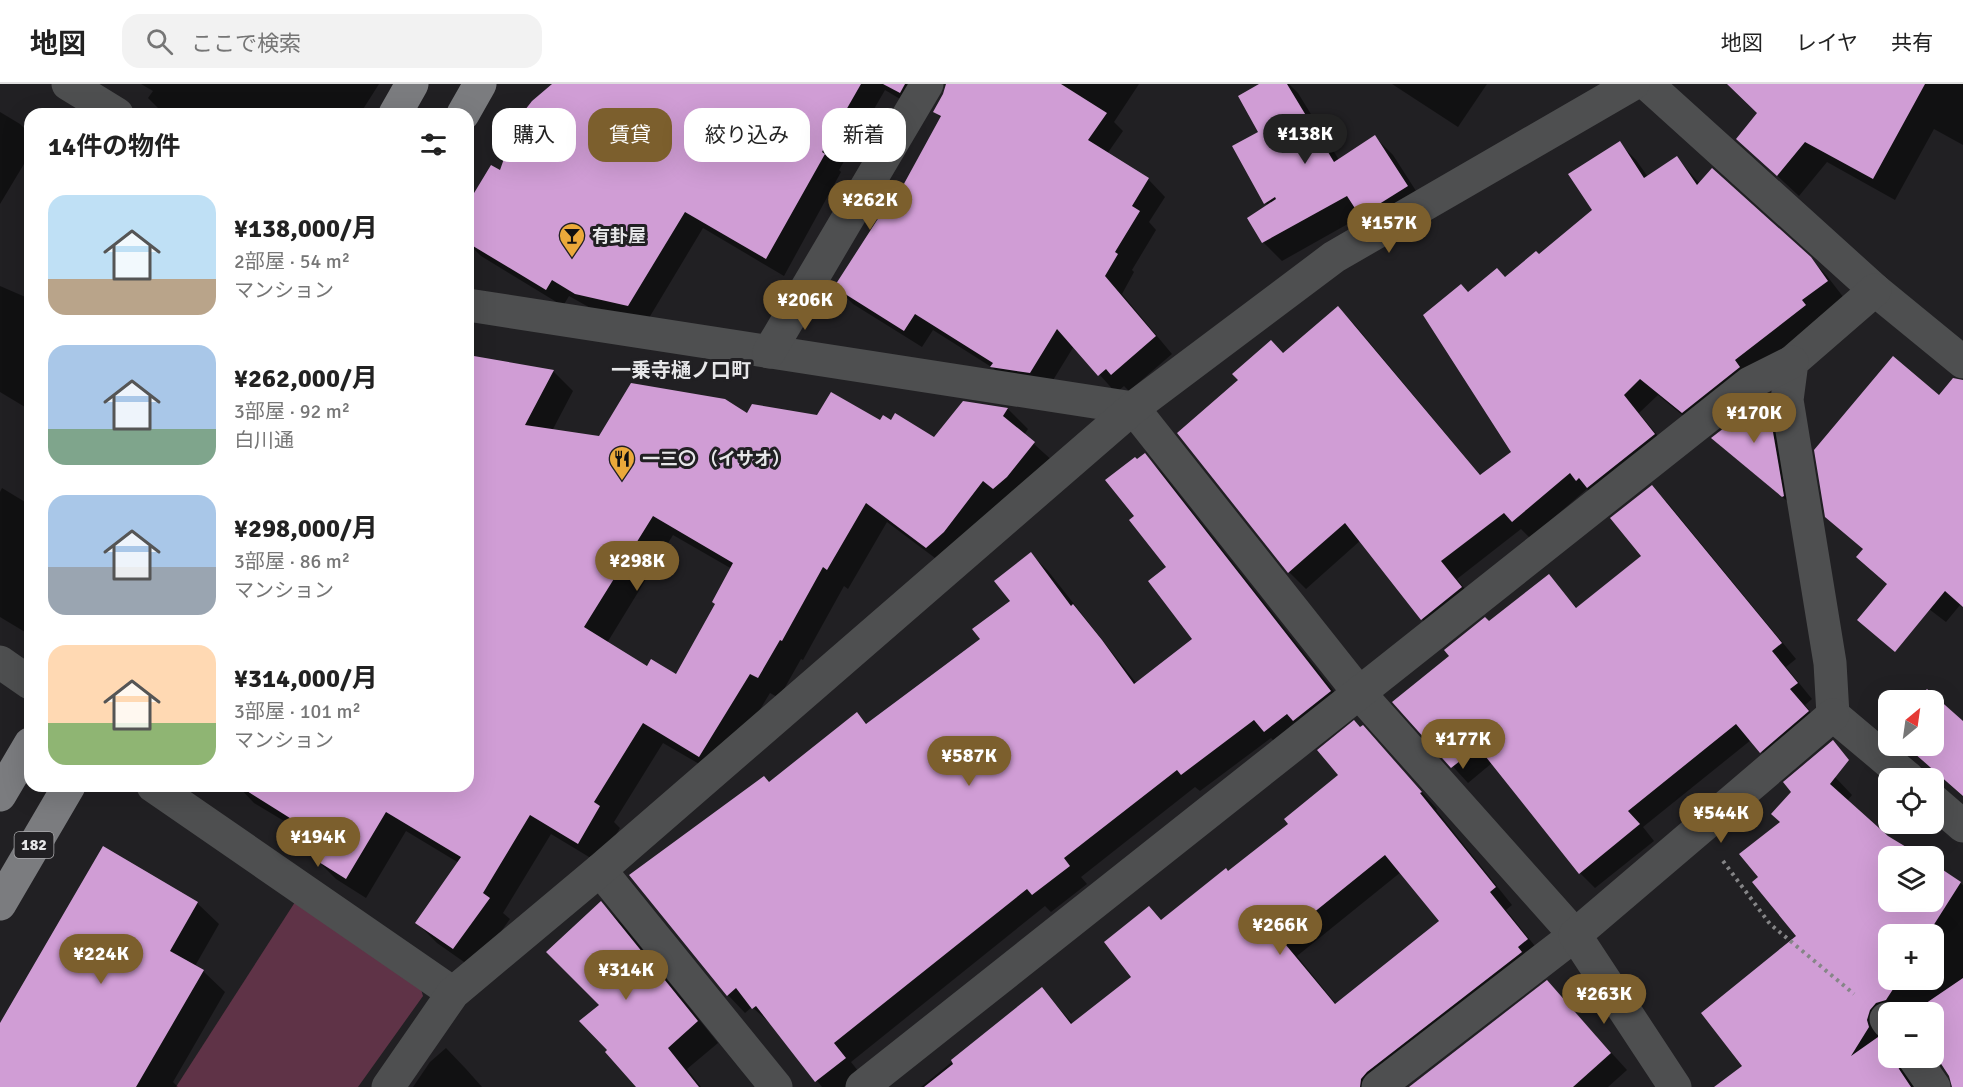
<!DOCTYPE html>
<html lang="ja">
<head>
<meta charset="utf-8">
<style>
	body { margin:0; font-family:Signika,"Noto Sans JP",sans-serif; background:#f2f2f2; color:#222; height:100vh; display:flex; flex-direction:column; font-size:22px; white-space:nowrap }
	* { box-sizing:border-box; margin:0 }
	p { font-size:20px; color:#767676 }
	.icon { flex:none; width:33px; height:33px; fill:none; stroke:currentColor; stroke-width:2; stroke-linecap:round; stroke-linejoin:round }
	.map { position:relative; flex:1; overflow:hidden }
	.details { position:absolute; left:24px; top:24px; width:450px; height:684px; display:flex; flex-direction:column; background:#fff; border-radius:18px; box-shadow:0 6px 24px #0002 }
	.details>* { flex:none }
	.hud { position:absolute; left:492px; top:24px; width:570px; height:54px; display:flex; gap:12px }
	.needle { width:39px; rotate:29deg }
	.controls { position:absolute; left:1878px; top:606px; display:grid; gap:12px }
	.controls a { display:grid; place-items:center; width:66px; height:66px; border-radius:12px; background:#fff; box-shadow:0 6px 24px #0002; font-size:30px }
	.price { position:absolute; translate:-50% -51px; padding:0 14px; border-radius:21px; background:#7c5f2d; color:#fff; font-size:20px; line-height:39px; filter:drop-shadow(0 2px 3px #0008) }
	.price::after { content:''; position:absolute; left:50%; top:36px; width:18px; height:14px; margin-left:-9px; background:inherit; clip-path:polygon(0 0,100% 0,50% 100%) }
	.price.active { background:#222; color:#fff }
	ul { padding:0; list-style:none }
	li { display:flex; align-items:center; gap:18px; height:150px; padding:0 24px }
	li span { display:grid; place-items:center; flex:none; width:168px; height:120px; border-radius:18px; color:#555 }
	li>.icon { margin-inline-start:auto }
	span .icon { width:72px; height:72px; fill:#fffc; stroke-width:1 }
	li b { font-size:26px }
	h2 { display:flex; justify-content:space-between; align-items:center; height:72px; padding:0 24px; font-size:26px }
	.tag { padding:0 21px; border-radius:18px; background:#fff; box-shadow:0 6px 24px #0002; font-size:21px; line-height:54px }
	.tag.active { background:#7c5f2d; color:#fff }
	header { display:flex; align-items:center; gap:36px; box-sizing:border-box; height:84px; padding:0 30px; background:#fff; border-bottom:2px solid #e0e0e0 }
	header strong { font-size:28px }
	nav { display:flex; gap:33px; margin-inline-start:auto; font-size:21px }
	.search { width:420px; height:54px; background:#f2f2f2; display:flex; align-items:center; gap:15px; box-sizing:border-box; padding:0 21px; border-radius:18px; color:#767676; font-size:22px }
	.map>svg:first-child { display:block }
	.green { fill:#5f3347 }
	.shadow { fill:#0007; fill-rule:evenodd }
	.building { fill:#d09dd5; fill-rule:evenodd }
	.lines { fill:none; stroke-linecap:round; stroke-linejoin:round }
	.path { stroke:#858587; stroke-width:4; stroke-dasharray:3 4.5; stroke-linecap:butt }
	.minor { stroke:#4e4f50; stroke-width:33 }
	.primary { stroke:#7b7c7f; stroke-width:33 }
	.labels { text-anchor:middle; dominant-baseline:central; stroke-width:6; stroke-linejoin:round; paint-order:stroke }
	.shield { fill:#212023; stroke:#acabae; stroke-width:1.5 }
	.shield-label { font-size:16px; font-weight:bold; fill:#e7e7e9 }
	.poi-label { font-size:18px; font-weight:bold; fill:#e7e7e9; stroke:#212023; text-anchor:start }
	.neighbourhood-label { font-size:20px; font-weight:bold; fill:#e7e7e9; stroke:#212023 }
</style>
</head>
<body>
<header>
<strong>地図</strong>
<div class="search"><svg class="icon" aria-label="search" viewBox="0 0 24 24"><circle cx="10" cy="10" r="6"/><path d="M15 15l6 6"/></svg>ここで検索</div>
<nav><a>地図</a><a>レイヤ</a><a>共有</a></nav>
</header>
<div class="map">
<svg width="1963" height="1003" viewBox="0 0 1963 1003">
	<rect width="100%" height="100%" fill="#212023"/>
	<path class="green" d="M297 815 419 898 423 912 358 1003H176Z"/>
	<g class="shadow">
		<path d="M141 0H379L360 30H164L148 14 153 7Z"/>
		<path d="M554 0H937L917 25 885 6 839 86 841 88 784 192 703 144 646 239 594 226 569 212 563 222 481 172 468 159V147L501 89Z"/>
		<path d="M947 0H1139L1114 38 1123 47 1107 70 1148 95 1165 113 1149 138 1156 146 1132 186 1134 188 1122 210 1172 270 1129 307 1124 302 1116 309 1074 262 1047 306 1009 300 993 284 933 246 922 263 853 220 836 203 894 120 942 35 934 27 945 10Z"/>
		<path d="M1262 0H1289L1298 9 1339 76 1375 53 1393 71 1425 121 1380 149 1362 132 1282 177 1263 158 1249 134 1269 122 1266 119 1260 48Z"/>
		<path d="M1392 0H1487L1458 43Z"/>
		<path d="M1729 0H1963V61L1934 45 1895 116 1827 78 1799 112 1738 55 1759 29Z"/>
		<path d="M0 28 20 40 30 50V70L0 120Z"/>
		<path d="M1619 59 1636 76 1648 93 1677 74 1700 100 1810 174 1827 192 1844 214 1818 234 1821 239 1699 345 1658 311 1639 329 1671 368 1594 413 1587 405 1530 454 1521 445 1457 495 1478 521 1439 552 1422 535 1361 456 1306 505 1289 488 1179 350 1283 270 1338 224 1355 241 1481 392 1513 369 1468 209 1506 195 1539 172 1594 126Z"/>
		<path d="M0 202 30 215V326L0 308Z"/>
		<path d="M468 272 553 287 573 307 552 347 600 353 748 331 880 338 935 354 963 318 1008 325 1028 345 1024 351 1055 379 947 483 887 438 848 505 844 502 803 576 801 575 779 614 770 609 720 692 663 659 614 738 620 744 599 779 551 750 503 829 510 835 474 885 437 859 417 839 459 779 406 747 366 814 336 795 316 775 324 761 254 719 238 702H468ZM673 451 732 485 716 520 677 592 647 584 607 559Z"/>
		<path d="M1963 303V522L1960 521 1946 538 1875 484 1864 466 1826 432 1939 313Z"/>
		<path d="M1764 315 1773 324 1792 421 1722 363Z"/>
		<path d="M1145 371 1162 389 1348 625 1282 665 1271 654 1200 707 1195 703 1081 793 1087 800 1051 828 1045 822 851 978 862 992 849 1003H822L772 941 752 923 745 929 728 911 769 699 857 630 868 641 982 555 1012 517 1031 470 1048 487 1137 600 1195 555 1168 483 1136 433 1137 377Z"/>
		<path d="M1652 403 1667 418 1796 575 1786 583 1812 615 1805 621 1822 643 1776 683 1751 656 1643 743 1654 757 1595 804 1580 789 1492 679 1468 699 1394 618 1548 492 1578 525 1643 472Z"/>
		<path d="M2 404 30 421V551L0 533V408Z"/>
		<path d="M1927 607 1963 639V712L1906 662H1934V616H1918Z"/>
		<path d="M1379 660 1437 725 1436 726 1512 821 1506 826 1543 872 1385 1003H921L1042 905 1073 940 1134 893 1162 837 1228 789 1290 741ZM1401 788 1441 837 1336 920 1297 872Z"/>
		<path d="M1835 693 1852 711 1847 717 1893 757 1918 772H1888V818H1934V782L1963 801V1003H1960L1938 973H1934V928H1888L1884 954 1885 957 1888 958V974H1926L1915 1003H1716L1744 982 1798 852 1760 794 1741 771ZM1888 850H1934V896H1888Z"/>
		<path d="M197 819 219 840 195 882 203 887 225 908 173 998 178 1003H0V943Z"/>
		<path d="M601 819 622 840 718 959 687 985 701 1003H638L609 967 601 921Z"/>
		<path d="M1547 898 1627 986 1608 1003H1411Z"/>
		<path d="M446 964 466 985 482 1003H413L430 978Z"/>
	</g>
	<g class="building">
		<path d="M552 0H861L822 68 825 70 766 175 685 128 628 222 575 210 552 196 546 206 468 159V119L491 81 500 86 518 35 532 17Z"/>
		<path d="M883 0H905L900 9Z"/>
		<path d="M946 0H1061L1107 29 1088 56 1149 94 1132 122 1140 127 1115 168 1118 170 1105 192 1156 252 1111 291 1106 285 1098 292 1057 245 1030 289 990 283 993 279 915 230 904 247 834 203 890 116 894 118 941 32 933 28 943 10Z"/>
		<path d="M1259 0H1287L1334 78 1375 51 1408 102 1360 132 1347 112 1262 159 1247 134 1276 115 1275 113 1264 120 1232 62 1258 48 1238 12Z"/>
		<path d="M1727 0H1925L1873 95 1805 58 1777 92 1736 55 1757 29Z"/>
		<path d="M1620 57 1644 94 1677 72 1697 101 1712 84 1811 173 1828 197 1802 216 1806 221 1735 276 1740 283 1682 329 1640 295 1624 311 1655 350 1587 404 1579 394 1576 397 1570 389 1512 438 1504 429 1441 477 1462 503 1421 536 1345 439 1288 489 1177 349 1238 296 1232 290 1271 256 1283 269 1338 222 1480 391 1511 368 1423 231 1461 200 1468 208 1497 184 1505 193 1536 167 1539 170 1592 126 1568 90Z"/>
		<path d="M468 271 554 286 525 341 599 352 631 299 725 315 747 329 752 320 817 331 831 308 880 336 883 331 891 336 895 329 934 353 963 317 1008 324 1003 332 1035 358 1007 393 993 405 983 397 944 448 926 464 866 419 827 486 823 483 782 557 780 556 758 594 750 590 699 673 643 639 594 718 600 722 578 760 530 731 483 809 490 814 453 865 415 839 461 773 386 728 346 795 314 775 325 756 239 702H468ZM653 432 733 479 712 518 715 520 676 590 651 575 647 582 584 543Z"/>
		<path d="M1893 272 1939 311 1953 294 1963 296V523L1945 507 1895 568 1857 536 1887 500 1856 473 1863 465 1825 433 1814 366Z"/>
		<path d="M1764 313 1768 319 1784 412 1782 413 1711 354Z"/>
		<path d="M1145 369 1331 607 1293 637 1287 630 1264 648 1254 636 1181 691 1177 686 1064 774 1070 782 1032 811 1027 805 834 959 846 974 815 998 756 922 752 925 736 904 727 912 629 791 764 692 769 698 857 628 866 640 980 555 972 545 1010 517 994 497 1031 468 1071 522 1073 520 1102 556 1134 600 1192 555 1148 497 1166 483 1129 436 1134 432 1105 396 1135 373 1137 375Z"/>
		<path d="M1652 401 1782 559 1772 567 1798 599 1790 605 1809 627 1760 669 1736 640 1628 727 1640 740 1579 790 1478 663 1451 684 1392 618 1449 572 1444 566 1485 533 1489 537 1549 490 1576 524 1641 472 1610 434Z"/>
		<path d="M1927 605 1963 637V712L1906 662H1934V616H1916Z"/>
		<path d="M1354 636 1360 643 1363 641 1422 708 1420 709 1496 803 1490 808 1528 855 1518 863 1522 868 1367 988 1361 995 1360 1003H924L953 980 951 976 1042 903 1071 940 1131 893 1104 858 1149 822 1161 836 1226 784 1228 787 1288 740 1284 735 1338 691 1317 666ZM1385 771 1439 837 1335 920 1281 855Z"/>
		<path d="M1833 656 1849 676 1830 700 1888 752 1921 772H1888V818H1934V780L1961 798 1928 850H1888V896H1899L1886 916 1876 919 1870 926 1867 936 1869 943 1851 972 1878 953 1888 957V974H1896L1899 985 1911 1003H1714L1742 982 1701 929 1796 852 1752 798 1758 793 1739 770 1780 738 1771 730 1791 708 1783 698Z"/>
		<path d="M103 762 198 818 170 867 204 886 136 1003H0V939Z"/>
		<path d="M601 817 698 937 668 964 699 1003H636L605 968 607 966 579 937 599 921 546 868Z"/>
		<path d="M1963 894V1003H1952L1949 992 1934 969V928H1913Z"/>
		<path d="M1547 896 1611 969 1573 1003H1409Z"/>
	</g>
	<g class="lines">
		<path class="path" d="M1723 777 1770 840 1854 910"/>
		<g class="minor">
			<path d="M68 0 117 30"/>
			<path d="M1647 0 1875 206 1963 278"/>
			<path d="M1875 206 1792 278 1787 316 1830 579 1833 631 1908 694"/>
			<path d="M468 221 1133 324 1360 610 1575 851 1378 1003"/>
			<path d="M769 268 927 0"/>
			<path d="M0 578 30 599"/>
			<path d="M153 702 453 909"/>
			<path d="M1934 717 1963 742"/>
			<path d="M600 786 776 1003"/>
			<path d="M1886 935 1888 938"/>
			<path d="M1914 974 1934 1003"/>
			<path d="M388 1003 453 909 600 786 1133 324 1334 173 1633 0"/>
			<path d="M862 1003 1750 299 1792 278"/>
			<path d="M1675 1003 1575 851 1833 631"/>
		</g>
		<g class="primary">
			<path d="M395 30 412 0"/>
			<path d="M463 30 480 0"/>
			<path d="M0 711 30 660"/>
			<path d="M0 820 69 702"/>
		</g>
	</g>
	<defs>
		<symbol id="bar-pin" viewBox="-11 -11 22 30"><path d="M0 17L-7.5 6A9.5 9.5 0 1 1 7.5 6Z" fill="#eba93a" stroke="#212023"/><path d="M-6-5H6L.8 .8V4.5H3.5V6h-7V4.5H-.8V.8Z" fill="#111"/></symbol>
		<symbol id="restaurant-pin" viewBox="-11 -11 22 30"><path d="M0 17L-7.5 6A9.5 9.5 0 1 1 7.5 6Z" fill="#eba93a" stroke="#212023"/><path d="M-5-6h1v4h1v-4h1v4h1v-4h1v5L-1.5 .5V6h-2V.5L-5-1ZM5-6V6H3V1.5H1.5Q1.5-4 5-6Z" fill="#111"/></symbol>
	</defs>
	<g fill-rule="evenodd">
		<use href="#bar-pin" x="557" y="137" width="30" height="40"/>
		<use href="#restaurant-pin" x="607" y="360" width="30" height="40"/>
	</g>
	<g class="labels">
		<rect class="shield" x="14.5" y="748" width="39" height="26" rx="4.5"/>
		<g class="shield-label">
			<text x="34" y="761">182</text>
		</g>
		<g class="poi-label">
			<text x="592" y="152">有卦屋</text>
			<text x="642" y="375">一三〇 （イサオ）</text>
		</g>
		<g class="neighbourhood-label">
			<text x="681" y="286">一乗寺樋ノ口町</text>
		</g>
	</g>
</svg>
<div class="controls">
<a><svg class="needle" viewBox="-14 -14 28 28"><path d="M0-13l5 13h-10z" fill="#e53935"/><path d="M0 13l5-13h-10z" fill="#767676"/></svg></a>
<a><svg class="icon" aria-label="locate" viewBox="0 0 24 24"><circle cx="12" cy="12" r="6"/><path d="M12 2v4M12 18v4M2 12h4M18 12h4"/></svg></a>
<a><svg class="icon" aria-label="layers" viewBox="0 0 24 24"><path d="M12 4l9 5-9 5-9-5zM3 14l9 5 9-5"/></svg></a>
<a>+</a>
<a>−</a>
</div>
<b class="price active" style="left:1305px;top:81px">¥138K</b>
<b class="price" style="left:870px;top:147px">¥262K</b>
<b class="price" style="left:1389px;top:170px">¥157K</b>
<b class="price" style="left:805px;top:247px">¥206K</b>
<b class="price" style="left:1754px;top:360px">¥170K</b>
<b class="price" style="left:637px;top:508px">¥298K</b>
<b class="price" style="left:1463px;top:686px">¥177K</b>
<b class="price" style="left:969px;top:703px">¥587K</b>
<b class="price" style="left:1721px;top:760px">¥544K</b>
<b class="price" style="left:318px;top:784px">¥194K</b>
<b class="price" style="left:1280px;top:872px">¥266K</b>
<b class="price" style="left:101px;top:901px">¥224K</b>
<b class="price" style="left:626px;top:917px">¥314K</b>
<b class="price" style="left:1604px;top:941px">¥263K</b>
<div class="hud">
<a class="tag">購入</a>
<a class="tag active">賃貸</a>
<a class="tag">絞り込み</a>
<a class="tag">新着</a>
</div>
<section class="details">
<h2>14件の物件<svg class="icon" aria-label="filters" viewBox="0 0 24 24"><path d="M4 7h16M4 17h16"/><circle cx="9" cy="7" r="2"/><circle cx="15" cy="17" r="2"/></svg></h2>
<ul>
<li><span style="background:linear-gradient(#bfe0f5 70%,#b9a48a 0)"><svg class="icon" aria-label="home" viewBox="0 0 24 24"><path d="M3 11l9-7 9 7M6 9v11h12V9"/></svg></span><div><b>¥138,000/月</b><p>2部屋 · 54 m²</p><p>マンション</p></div></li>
<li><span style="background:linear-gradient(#a9c7e8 70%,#7fa58c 0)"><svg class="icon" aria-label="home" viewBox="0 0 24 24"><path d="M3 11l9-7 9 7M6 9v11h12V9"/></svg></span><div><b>¥262,000/月</b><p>3部屋 · 92 m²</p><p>白川通</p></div></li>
<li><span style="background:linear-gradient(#a9c7e8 60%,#9aa5b1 0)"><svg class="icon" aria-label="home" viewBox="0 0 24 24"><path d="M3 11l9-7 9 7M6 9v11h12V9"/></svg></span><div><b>¥298,000/月</b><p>3部屋 · 86 m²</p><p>マンション</p></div></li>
<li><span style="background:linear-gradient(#ffd9b3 65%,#8fb573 0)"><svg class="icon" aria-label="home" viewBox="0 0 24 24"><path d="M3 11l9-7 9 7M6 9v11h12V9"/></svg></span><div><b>¥314,000/月</b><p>3部屋 · 101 m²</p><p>マンション</p></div></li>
</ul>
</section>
</div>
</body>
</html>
